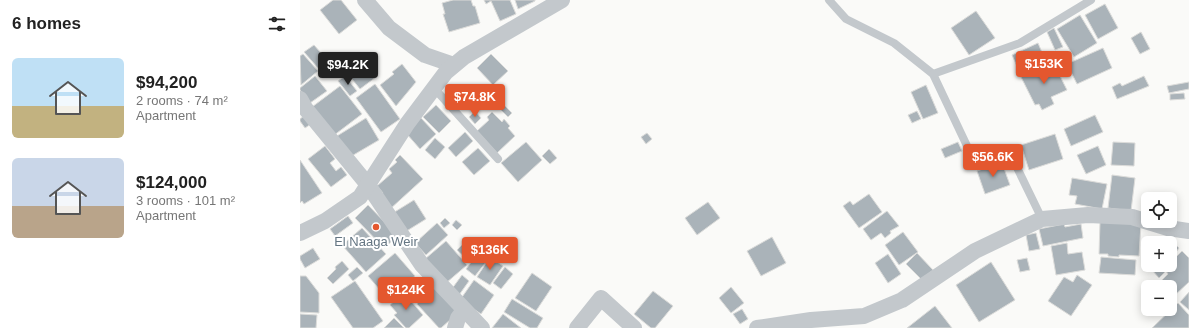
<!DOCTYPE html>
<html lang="en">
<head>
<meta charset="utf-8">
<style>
	body { margin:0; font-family:Arial,sans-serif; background:#f2f2f2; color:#222; height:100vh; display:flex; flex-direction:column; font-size:15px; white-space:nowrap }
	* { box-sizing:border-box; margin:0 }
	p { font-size:13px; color:#767676 }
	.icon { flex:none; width:22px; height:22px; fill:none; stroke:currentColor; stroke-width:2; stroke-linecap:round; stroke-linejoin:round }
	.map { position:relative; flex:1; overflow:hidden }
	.details { display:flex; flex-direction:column; background:#fff; width:300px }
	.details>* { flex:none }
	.fabs { position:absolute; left:841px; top:192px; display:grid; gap:8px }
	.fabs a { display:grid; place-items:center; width:36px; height:36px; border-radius:6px; background:#fff; box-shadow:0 2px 10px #0003; font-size:20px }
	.price { position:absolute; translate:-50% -34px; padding:0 9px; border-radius:4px; background:#e4572e; color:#fff; font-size:13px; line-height:26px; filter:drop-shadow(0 1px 2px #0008) }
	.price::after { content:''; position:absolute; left:50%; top:24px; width:12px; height:9px; margin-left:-6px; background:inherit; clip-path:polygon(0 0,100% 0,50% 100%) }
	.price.active { background:#222; color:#fff }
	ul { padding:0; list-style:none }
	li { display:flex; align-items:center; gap:12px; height:100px; padding:0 12px }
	li span { display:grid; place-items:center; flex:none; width:112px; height:80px; border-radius:6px; color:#555 }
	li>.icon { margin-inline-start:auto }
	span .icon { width:48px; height:48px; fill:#fffc; stroke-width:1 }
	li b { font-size:17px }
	h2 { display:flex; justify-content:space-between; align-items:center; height:48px; padding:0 12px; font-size:17px }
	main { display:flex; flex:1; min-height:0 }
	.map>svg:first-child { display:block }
	.building { fill:#aab3b9; stroke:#dcdcda }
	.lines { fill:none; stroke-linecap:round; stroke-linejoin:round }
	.lane { stroke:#c3c8cc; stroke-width:8 }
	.street { stroke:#c3c8cc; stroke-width:16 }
	.poi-dot { fill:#e4572e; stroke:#fff; stroke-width:1.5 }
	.labels { text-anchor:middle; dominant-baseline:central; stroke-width:4; stroke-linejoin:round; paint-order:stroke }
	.poi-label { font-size:13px; fill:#657683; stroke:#fff }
</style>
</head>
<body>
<main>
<section class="details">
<h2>6 homes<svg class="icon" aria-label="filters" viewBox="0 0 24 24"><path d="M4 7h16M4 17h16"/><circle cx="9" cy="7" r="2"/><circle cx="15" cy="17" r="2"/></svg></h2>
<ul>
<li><span style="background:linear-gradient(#bfe0f5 60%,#c2b280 0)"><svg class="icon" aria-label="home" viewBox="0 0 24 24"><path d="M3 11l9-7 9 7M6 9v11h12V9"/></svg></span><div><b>$94,200</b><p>2 rooms · 74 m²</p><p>Apartment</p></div></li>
<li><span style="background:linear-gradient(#c9d6e8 60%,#b9a48a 0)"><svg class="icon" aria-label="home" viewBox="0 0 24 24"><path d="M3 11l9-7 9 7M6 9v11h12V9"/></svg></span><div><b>$124,000</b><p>3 rooms · 101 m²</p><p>Apartment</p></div></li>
</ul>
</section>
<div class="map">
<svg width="889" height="328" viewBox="0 0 889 328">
	<rect width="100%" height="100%" fill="#fafaf8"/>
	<g class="building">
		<path d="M33 0H41L57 20 39 34 20 10Z"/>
		<path d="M153 0H171L173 6H175L180 23 149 32 143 14H145L142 3Z"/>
		<path d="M184 0H210L216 14 200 21 191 1 186 4Z"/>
		<path d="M215 0H235V1L218 9Z"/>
		<path d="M805 4 818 28 798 39 785 15Z"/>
		<path d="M676 11 695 38 669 55 651 28Z"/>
		<path d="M780 15 797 43 774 57 757 29Z"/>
		<path d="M754 28 763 47 755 50 747 32Z"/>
		<path d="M841 32 850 49 840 54 831 38Z"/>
		<path d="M738 43 746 62 720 73 712 55Z"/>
		<path d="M14 45 28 61 18 68 4 52Z"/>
		<path d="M803 48 812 68 777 84 767 64Z"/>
		<path d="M3 54 18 71 1 85 0 56Z"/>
		<path d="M191 54 208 71 193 85 177 68Z"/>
		<path d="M64 61 76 77 60 89 48 74Z"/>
		<path d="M753 62 767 90 751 97 754 104 742 110 739 104 735 105 721 77Z"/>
		<path d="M102 64 116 82 96 106 80 85 94 74 92 72Z"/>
		<path d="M15 76 27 91 10 103 0 90V88Z"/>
		<path d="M45 76 57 91 50 96 38 81Z"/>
		<path d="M844 76 849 86 817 99 812 87 820 83 822 86Z"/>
		<path d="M889 82V89L869 93 867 86Z"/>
		<path d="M75 84 100 119 81 132 56 98Z"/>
		<path d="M626 85 638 113 623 119 611 92Z"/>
		<path d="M40 86 62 114 33 136 12 107Z"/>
		<path d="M884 93 885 99 870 100V94Z"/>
		<path d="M202 103 212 113 208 117 198 107Z"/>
		<path d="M136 105 151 121 139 133 123 117Z"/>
		<path d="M175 111 181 118 175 124 169 117Z"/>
		<path d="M617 111 621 119 612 123 608 115Z"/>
		<path d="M192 112 202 122 204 119 210 126 208 128 215 136 197 153 177 131 189 120 187 117Z"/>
		<path d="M795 115 803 132 771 146 764 129Z"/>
		<path d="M4 116 11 124 5 128 0 121V119Z"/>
		<path d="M66 118 79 140 50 157 37 136Z"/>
		<path d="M121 118 136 134 120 149 106 133Z"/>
		<path d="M165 132 173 141 156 157 148 148Z"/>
		<path d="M347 133 352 139 346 144 341 137Z"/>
		<path d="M755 134 763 159 729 170 721 145Z"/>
		<path d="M135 138 145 147 135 159 125 150Z"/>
		<path d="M226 142 242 160 218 182 201 163Z"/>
		<path d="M658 142 662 151 645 158 641 149Z"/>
		<path d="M813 142 835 143 834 166 811 165Z"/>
		<path d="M25 146 35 159 30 163 36 171 41 167 47 175 31 187 8 159Z"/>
		<path d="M798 146 806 165 786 174 777 155Z"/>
		<path d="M178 148 190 161 174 175 162 162Z"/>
		<path d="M249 149 257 158 250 164 242 156Z"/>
		<path d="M100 155 123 179 89 210 80 196 83 193 77 186 92 173 89 169 97 162 95 160Z"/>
		<path d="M0 160 22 193 4 204 2 201 0 203Z"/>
		<path d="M702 163 710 185 685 194 677 171Z"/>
		<path d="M812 175 835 178 831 211 808 208Z"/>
		<path d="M772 178 807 184 802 209 775 204 777 196 769 195Z"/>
		<path d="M569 194 582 212 559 228 543 206 550 201 553 205Z"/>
		<path d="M114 200 126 219 105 232 93 213Z"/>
		<path d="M408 202 420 218 397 235 385 218Z"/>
		<path d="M68 205 98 236 84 248 55 218Z"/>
		<path d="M587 211 599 226 590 231 591 233 585 238 581 233 571 240 563 229Z"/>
		<path d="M48 216 53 223 35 236 30 229Z"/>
		<path d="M145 218 150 223 144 228 140 223Z"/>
		<path d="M156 220 162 225 157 230 152 225Z"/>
		<path d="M800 222 841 224 839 256 819 255V257L808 256V254H799Z"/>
		<path d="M137 223 148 235 126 255 115 243Z"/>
		<path d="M764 224 765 227 781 224 783 238 743 246 739 229Z"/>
		<path d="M62 228 86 254 66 272 42 245Z"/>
		<path d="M603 232 618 252 599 265 585 245Z"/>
		<path d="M736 233 740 249 729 251 726 235Z"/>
		<path d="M472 237 486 263 461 276 447 251Z"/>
		<path d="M869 238 879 248 876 252 872 248 870 250V243H864Z"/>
		<path d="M146 241 167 265 146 283 125 259Z"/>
		<path d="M165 242 176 254 169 261 157 250Z"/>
		<path d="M767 243 768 254 782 252 785 270 756 275 751 246Z"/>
		<path d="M180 247 190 254 186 259 177 252Z"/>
		<path d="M13 248 20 259 5 268 0 259V256Z"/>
		<path d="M197 248 201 251 197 257 192 253Z"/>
		<path d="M873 251 877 256 882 251 889 258V282L874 296 870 292V287H865L860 282 868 274 866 271 859 278 852 270 858 265H870V253Z"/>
		<path d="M95 253 115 276 88 299 68 276Z"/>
		<path d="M617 253 633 270 622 280 606 264Z"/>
		<path d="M588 254 601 274 588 283 575 263Z"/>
		<path d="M177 255 186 262 175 276 166 269Z"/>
		<path d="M190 257 203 266 190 285 177 277Z"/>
		<path d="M801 257 836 260 835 275 799 273Z"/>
		<path d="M727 258 730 270 720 272 717 260Z"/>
		<path d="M42 261 49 269 33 284 27 278 36 269 35 267Z"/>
		<path d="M691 262 715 300 679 322 656 285Z"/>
		<path d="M57 267 63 273 53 281 48 275Z"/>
		<path d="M205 267 213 274 201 289 193 283Z"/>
		<path d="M232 273 252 287 236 311 215 298Z"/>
		<path d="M162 275 169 281 159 295 151 290Z"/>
		<path d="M777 275 792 285 771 316 748 301 764 277 773 282Z"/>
		<path d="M0 276H6L19 293V313L0 312Z"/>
		<path d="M174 280 194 295 181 314 160 300Z"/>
		<path d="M55 281 83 321 73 328H53L31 297Z"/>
		<path d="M138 284 160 311 141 328H139L117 304Z"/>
		<path d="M431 287 444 303 431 313 419 298Z"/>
		<path d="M353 291 373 306 355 328H351L334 314Z"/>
		<path d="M889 292V310L880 302Z"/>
		<path d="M104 293 123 315 109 328H106L94 315 97 313 90 305Z"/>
		<path d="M212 299 243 318 237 328H230L204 312Z"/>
		<path d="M878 303 889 315V328H852Z"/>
		<path d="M635 306 652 328H607Z"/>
		<path d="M442 309 448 319 440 324 433 314Z"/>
		<path d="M0 314 17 315 16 328H0Z"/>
		<path d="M203 314 221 328H192Z"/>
		<path d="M94 318 104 328H84Z"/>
	</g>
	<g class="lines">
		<g class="lane">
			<path d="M529 0 546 19 594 43 633 74 668 148 708 149 742 219"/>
			<path d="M633 74 720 43 791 0"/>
			<path d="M134 88 198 159"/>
		</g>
		<g class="street">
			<path d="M65 0 89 28 125 55 154 65"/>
			<path d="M0 99 5 108 68 185 122 265 182 328"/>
			<path d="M0 233 25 221 60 197 107 124 146 72 164 57 262 0"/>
			<path d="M155 328 158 318 164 310"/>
			<path d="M277 328 301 298 334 328"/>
			<path d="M457 328 511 320 564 316 602 300 675 251 742 219 788 215 832 217 868 228 889 231"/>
		</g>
	</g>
	<circle class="poi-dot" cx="76" cy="227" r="4"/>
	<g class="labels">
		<g class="poi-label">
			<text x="76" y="241">El Naaga Weir</text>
		</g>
	</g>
</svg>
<div class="fabs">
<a><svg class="icon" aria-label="locate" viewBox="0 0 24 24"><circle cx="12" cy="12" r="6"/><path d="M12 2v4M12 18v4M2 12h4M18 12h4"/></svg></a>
<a>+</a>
<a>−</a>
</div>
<b class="price" style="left:744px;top:85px">$153K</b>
<b class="price active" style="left:48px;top:86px">$94.2K</b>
<b class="price" style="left:175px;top:118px">$74.8K</b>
<b class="price" style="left:693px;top:178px">$56.6K</b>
<b class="price" style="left:190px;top:271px">$136K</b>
<b class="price" style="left:106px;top:311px">$124K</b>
</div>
</main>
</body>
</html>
